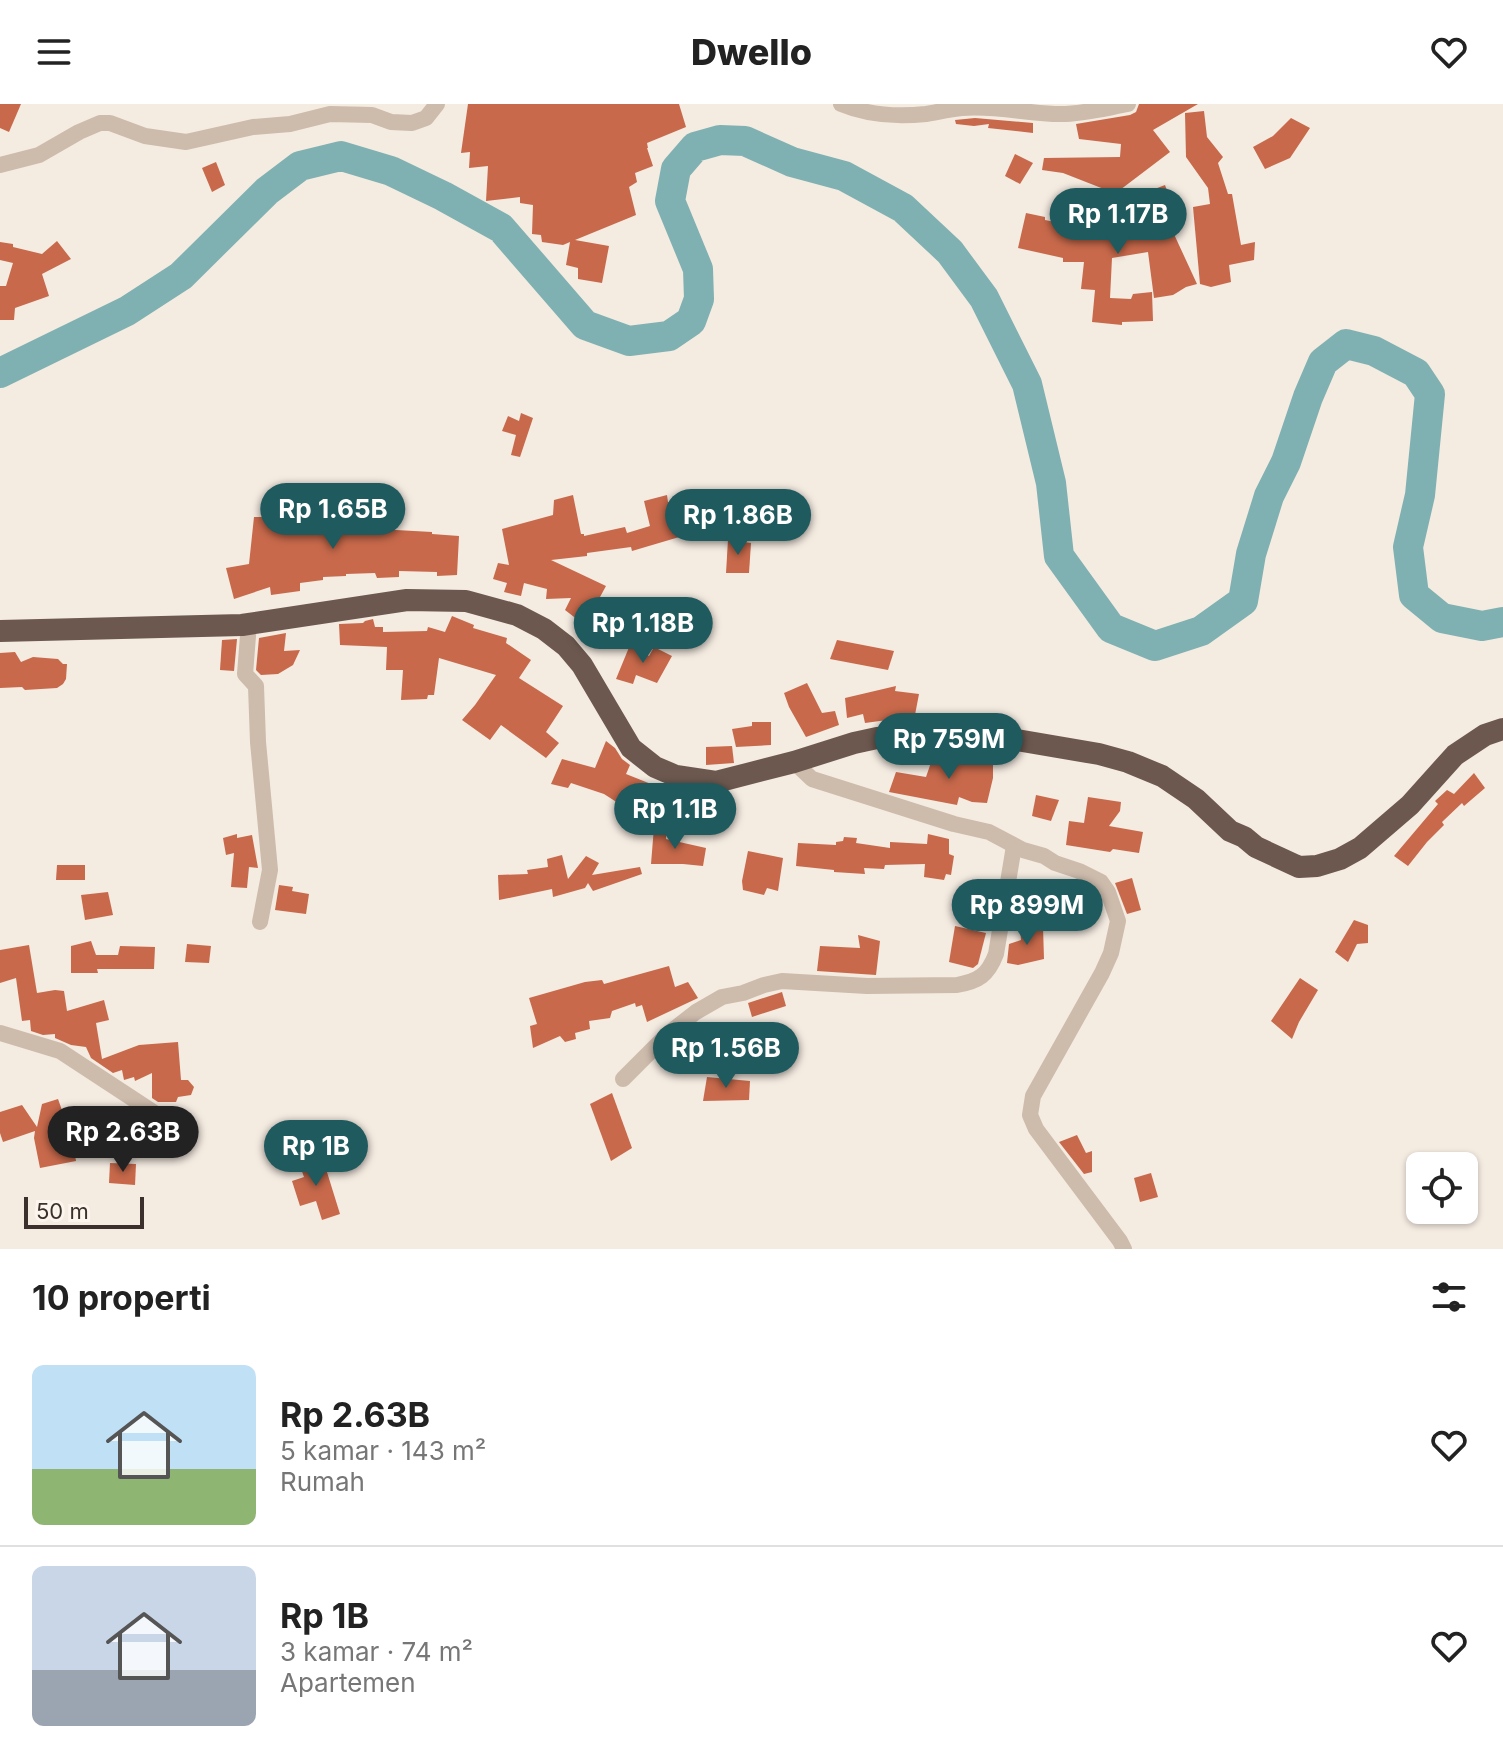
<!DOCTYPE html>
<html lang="id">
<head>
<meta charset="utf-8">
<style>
	body { margin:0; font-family:Inter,sans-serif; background:#f2f2f2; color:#222; height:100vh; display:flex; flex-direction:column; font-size:30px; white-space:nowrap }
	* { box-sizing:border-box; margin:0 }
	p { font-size:26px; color:#767676 }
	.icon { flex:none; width:44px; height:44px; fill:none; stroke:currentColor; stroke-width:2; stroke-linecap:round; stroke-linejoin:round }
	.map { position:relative; height:1145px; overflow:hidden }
	.drawer { display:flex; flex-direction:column; background:#fff; flex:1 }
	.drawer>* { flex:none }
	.buttons { position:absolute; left:1406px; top:1048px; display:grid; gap:16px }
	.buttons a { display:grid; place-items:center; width:72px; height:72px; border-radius:12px; background:#fff; box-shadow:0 2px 6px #0004; font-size:40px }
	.scale { position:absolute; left:24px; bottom:20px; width:120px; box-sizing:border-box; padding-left:8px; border:4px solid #3b302b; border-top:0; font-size:22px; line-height:28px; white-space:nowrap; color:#3b302b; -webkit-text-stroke:6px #fbf5ee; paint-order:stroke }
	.price { position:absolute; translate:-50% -68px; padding:0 18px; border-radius:28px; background:#1f5a5e; color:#fff; font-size:26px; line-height:52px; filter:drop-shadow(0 2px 4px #0008) }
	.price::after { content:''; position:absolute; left:50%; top:48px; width:24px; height:18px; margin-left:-12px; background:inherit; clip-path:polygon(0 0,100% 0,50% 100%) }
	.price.current { background:#222; color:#fff }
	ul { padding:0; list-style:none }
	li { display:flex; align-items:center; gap:24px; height:200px; padding:0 32px }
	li+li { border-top:2px solid #e0e0e0 }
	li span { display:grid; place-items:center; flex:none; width:224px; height:160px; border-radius:12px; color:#555 }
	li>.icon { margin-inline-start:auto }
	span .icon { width:96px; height:96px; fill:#fffc; stroke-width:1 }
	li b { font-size:34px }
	h2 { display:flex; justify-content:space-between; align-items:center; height:96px; padding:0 32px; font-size:34px }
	header { display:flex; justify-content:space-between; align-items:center; height:104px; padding:0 32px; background:#fff; font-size:36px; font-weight:800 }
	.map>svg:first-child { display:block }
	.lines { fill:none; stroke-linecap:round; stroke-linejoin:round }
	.river { stroke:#7fb0b2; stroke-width:30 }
	.building { fill:#c8694b }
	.minor { stroke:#cdbbac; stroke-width:16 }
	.trunk { stroke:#6c584f; stroke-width:22 }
</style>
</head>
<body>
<header><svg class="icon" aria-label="menu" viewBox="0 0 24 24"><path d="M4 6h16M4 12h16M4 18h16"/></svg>Dwello<svg class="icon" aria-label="heart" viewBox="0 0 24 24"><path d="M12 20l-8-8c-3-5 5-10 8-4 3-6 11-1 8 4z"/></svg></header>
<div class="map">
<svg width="1503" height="1145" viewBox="0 0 1503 1145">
	<rect width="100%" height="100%" fill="#f4ebe1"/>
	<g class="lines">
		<path class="river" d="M0 269 127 207 181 172 267 87 300 62 341 52 391 67 443 92 501 124 585 221 629 237 669 232 691 217 699 195 698 165 670 97 676 65 695 43 720 36 745 37 792 58 844 72 903 104 950 148 984 194 1027 280 1051 379 1059 452 1111 524 1155 542 1201 527 1243 497 1251 450 1269 392 1286 358 1308 293 1323 258 1346 240 1374 247 1416 269 1430 290 1420 391 1408 443 1414 491 1442 514 1482 522 1503 518"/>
	</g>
	<g class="building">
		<path d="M0 0H21L9 28 0 24Z"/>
		<path d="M468 0H679L686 23 647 39 648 44H647L653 62 635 69 637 78 629 83 636 111 575 136 609 142 602 179 578 175V164L566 161 570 138 563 141 542 138 541 131 532 130 533 101 520 99V93L486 97 488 62 469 64 470 48 461 49Z"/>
		<path d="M1139 0H1198L1153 26 1170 48 1112 92 1109 87 1063 69 1042 66 1044 54 1120 53 1121 40 1079 35 1076 20 1130 11 1136 8Z"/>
		<path d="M1204 7 1207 33 1223 53 1218 59 1228 90H1232L1241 141 1255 138 1254 156 1229 161 1231 178 1211 183 1200 180 1193 103 1210 100 1208 84 1186 53 1185 9Z"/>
		<path d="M975 14 1033 19V29L988 24 989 20 974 22 956 20 955 16Z"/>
		<path d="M1291 14 1310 24 1290 54 1265 65 1253 43 1273 32Z"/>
		<path d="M1015 50 1033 59 1020 80 1005 72Z"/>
		<path d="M216 58 225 81 212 88 202 64Z"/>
		<path d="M1165 81 1171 98 1161 102 1197 180 1186 183 1173 191 1154 194 1148 148 1112 154 1110 194 1131 195 1133 190 1152 188 1153 217 1122 218V221L1092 218 1095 186 1081 185 1084 158H1063V154L1018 144 1026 109 1045 113V116L1070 121 1068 126 1092 131 1131 134 1116 100Z"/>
		<path d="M57 137 71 155 42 170 49 192 15 204 14 216H0V182H6L13 159 0 156V138L13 140V143L42 150Z"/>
		<path d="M521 309 533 314 520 353 511 351 516 331 502 327 508 312 519 317Z"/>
		<path d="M296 382 298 404 306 403 305 415 322 418 323 422 356 424V417H378V425L432 428V430L459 432 457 471 437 472V468L399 467V473L377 474 375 469 346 470V472L323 473V476L300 479V487L271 491 270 483 234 495 226 464 249 460 254 413H275L273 387Z"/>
		<path d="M573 391 581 430H584V432L625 423 627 429 650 422 644 397 667 391 668 398 715 392V430L686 435V431L632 447 631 443 587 449V452L551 456 606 482 594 504 590 502 578 516 565 506 571 494 546 495 547 485 524 479 521 492 504 488 507 479 493 475 498 459 509 461 502 425 553 411 554 396Z"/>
		<path d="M728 436 751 439 749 469H726Z"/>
		<path d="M452 512 474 521 473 524 507 534 506 539 531 556 519 574 563 602 546 628 559 639 546 654 501 621 490 636 462 616 475 601 496 571 439 554 434 591H428L427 595 401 596 403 566H386L387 543 340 541 339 520 363 519 365 517 373 515 375 523H383V528L427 527 428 523 445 528Z"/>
		<path d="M286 529 284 547 300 546 293 561 278 570 261 571 256 566 259 534Z"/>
		<path d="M237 535 234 567 220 566 222 536Z"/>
		<path d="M837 536 894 547 888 566 830 555Z"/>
		<path d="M630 541 649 552 654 543 672 552 657 579 636 571 633 580 616 575Z"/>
		<path d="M15 548 21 558 33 553 58 555 63 560H67L66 575 63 580 57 584 25 586 22 583 0 584V549Z"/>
		<path d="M807 579 822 609 835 607 839 621 806 633 789 603 784 589Z"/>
		<path d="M896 582 895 587 919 590 914 616 902 614 865 619 863 610 847 614 845 594Z"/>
		<path d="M752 618H771V641L736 643 732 625 752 622Z"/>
		<path d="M606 637 615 644 622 655 630 661 626 670 666 686 643 715 604 690 571 679 568 684 551 680 562 655 595 664Z"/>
		<path d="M732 642 734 659 706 661V643Z"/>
		<path d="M935 647 975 658V655L993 656V674L987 699 972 698 959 693 957 701 889 688 896 668 926 673Z"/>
		<path d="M1474 669 1485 684 1464 702 1462 699 1442 718 1444 721 1427 738 1408 762 1394 752 1438 700 1435 697 1447 686 1454 690Z"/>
		<path d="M1036 691 1059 696 1051 717 1032 712Z"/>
		<path d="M1088 693 1121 698 1120 707 1109 722 1143 728 1139 749 1113 745 1110 748 1066 741 1069 717 1084 719Z"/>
		<path d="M654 723H666V735L706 744 703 762 683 760H651Z"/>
		<path d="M237 730V734L252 731 258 764 249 763 247 784 231 783 234 749 226 751 223 734Z"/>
		<path d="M928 730 949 735V750L954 752 951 771 946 770 944 776 924 773 925 760 885 761 884 765 864 764 865 770 834 768V766L796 762 798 739 836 741V738L843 737 844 733 857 734 856 739 890 744V738L927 740Z"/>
		<path d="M748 747 783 754 778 787 767 784 764 791 743 786 742 777Z"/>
		<path d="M562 751 568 775 586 752 599 759 592 771 640 763 642 770 593 787 588 779 585 784 553 793 552 785 499 796 498 771 528 770 527 766 548 763 547 755Z"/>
		<path d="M57 761H85V776H56Z"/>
		<path d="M1132 774 1141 806 1127 810 1115 779Z"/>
		<path d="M1068 779 1094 787 1099 795 1094 811 1052 798Z"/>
		<path d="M279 781 293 783 292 787 309 790 306 810 275 806Z"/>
		<path d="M108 788 113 811 85 816 81 791Z"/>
		<path d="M1354 816 1368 821V839L1357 840 1348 858 1335 848Z"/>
		<path d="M955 822 986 829 978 860 973 864 949 858Z"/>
		<path d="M1020 823H1043L1044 855 1018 861 1007 859 1009 840 1021 836Z"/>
		<path d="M858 831 880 837 876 871 817 867 820 842 860 844Z"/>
		<path d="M91 837 96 851H118L120 842 155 843 154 865H97L98 869H71V842Z"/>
		<path d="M187 840 211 842 209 859 185 858Z"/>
		<path d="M29 841 37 889 55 886 64 887 67 907 104 896 109 916 96 919 102 955 139 941 178 938 181 976H188L194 983 191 991 178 993 176 998H158L152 994V969L135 977 134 973 124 976 122 966 113 969 91 954 86 943 71 941 55 934V930L43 931 31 927 30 916 22 917 16 874 0 879V846Z"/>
		<path d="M669 862 675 883 688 878 698 894 647 918 642 901 636 903 635 899 612 907 610 914 589 917 590 925 575 929 576 935 565 938 560 932 533 944 530 922 537 920 529 894 585 878 602 876 604 880Z"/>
		<path d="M1300 874 1318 886 1299 918 1292 935 1271 917Z"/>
		<path d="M782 888 786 902 752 913 748 899Z"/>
		<path d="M707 973 750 977 749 996 703 997Z"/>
		<path d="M612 989 632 1044 611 1057 590 1000Z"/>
		<path d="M58 995 72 1034 76 1057 40 1064 34 1034 35 1027 3 1038 0 1029V1008L22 1001 37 1023 42 1000Z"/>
		<path d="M103 1003 130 1006 148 1018H157L161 1036H141V1032L100 1028Z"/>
		<path d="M1077 1031 1086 1049 1092 1047V1068L1084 1070 1059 1038Z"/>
		<path d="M322 1052 340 1110 322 1116 316 1097 300 1102 292 1077 304 1073 299 1059Z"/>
		<path d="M110 1059 136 1060 135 1081 109 1079Z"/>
		<path d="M1151 1069 1158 1093 1140 1098 1134 1074Z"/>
	</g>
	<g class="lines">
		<g class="minor">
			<path d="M841 0C867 11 898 13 926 10 938 8 950 5 962 4 996 1 1028 10 1061 10 1083 10 1106 4 1128 0"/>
			<path d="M0 61 39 51 79 28 100 19H110L145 32 186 38 253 23 290 20 330 10 372 11 391 18 412 19 426 14 437 0"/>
			<path d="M249 519 245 570 256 582 258 638 270 766 260 818"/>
			<path d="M794 658 812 675 954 720 989 728 1023 746 1044 752 1055 759 1079 767 1101 778 1108 788 1118 817 1111 849 1102 869 1033 992 1030 1011 1036 1025 1120 1137 1124 1145"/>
			<path d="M0 929 60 947 153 1008"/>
			<path d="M623 975 669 929 696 908 722 893 743 889 764 881 782 877 867 882 957 881C979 877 988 871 996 850L1014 742"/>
		</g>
		<path class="trunk" d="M0 527 242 521 407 496 466 497 517 511 544 525 566 542 582 561 631 644 655 663 676 672 716 678 794 658 854 639 877 634 924 631 999 633 1099 650 1128 658 1162 672 1196 695 1230 727 1244 733 1256 743 1299 763 1317 762 1340 755 1360 744 1410 701 1455 651 1485 631 1503 625"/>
	</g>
</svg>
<div class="buttons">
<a><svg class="icon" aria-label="locate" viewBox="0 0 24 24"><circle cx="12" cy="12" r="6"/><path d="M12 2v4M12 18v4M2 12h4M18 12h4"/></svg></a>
</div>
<div class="scale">50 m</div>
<b class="price" style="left:1118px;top:152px">Rp 1.17B</b>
<b class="price" style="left:333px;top:447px">Rp 1.65B</b>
<b class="price" style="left:738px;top:453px">Rp 1.86B</b>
<b class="price" style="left:643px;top:561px">Rp 1.18B</b>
<b class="price" style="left:949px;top:677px">Rp 759M</b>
<b class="price" style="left:675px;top:747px">Rp 1.1B</b>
<b class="price" style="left:1027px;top:843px">Rp 899M</b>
<b class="price" style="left:726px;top:986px">Rp 1.56B</b>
<b class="price current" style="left:123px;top:1070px">Rp 2.63B</b>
<b class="price" style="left:316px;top:1084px">Rp 1B</b>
</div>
<section class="drawer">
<h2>10 properti<svg class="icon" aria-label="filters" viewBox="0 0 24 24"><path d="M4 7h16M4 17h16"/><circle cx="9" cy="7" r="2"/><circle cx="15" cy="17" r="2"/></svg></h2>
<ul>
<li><span style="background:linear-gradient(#bfe0f5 65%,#8fb573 0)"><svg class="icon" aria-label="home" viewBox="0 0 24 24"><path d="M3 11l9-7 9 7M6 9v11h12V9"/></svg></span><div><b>Rp 2.63B</b><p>5 kamar · 143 m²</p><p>Rumah</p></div><svg class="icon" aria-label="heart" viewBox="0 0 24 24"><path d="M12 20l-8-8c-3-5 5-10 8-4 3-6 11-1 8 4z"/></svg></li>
<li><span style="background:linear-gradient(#c9d6e8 65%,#9aa5b1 0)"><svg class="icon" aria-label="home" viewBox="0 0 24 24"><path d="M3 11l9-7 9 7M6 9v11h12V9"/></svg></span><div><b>Rp 1B</b><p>3 kamar · 74 m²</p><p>Apartemen</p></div><svg class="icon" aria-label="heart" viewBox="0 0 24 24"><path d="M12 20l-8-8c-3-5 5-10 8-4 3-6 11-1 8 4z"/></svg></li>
</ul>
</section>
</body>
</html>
